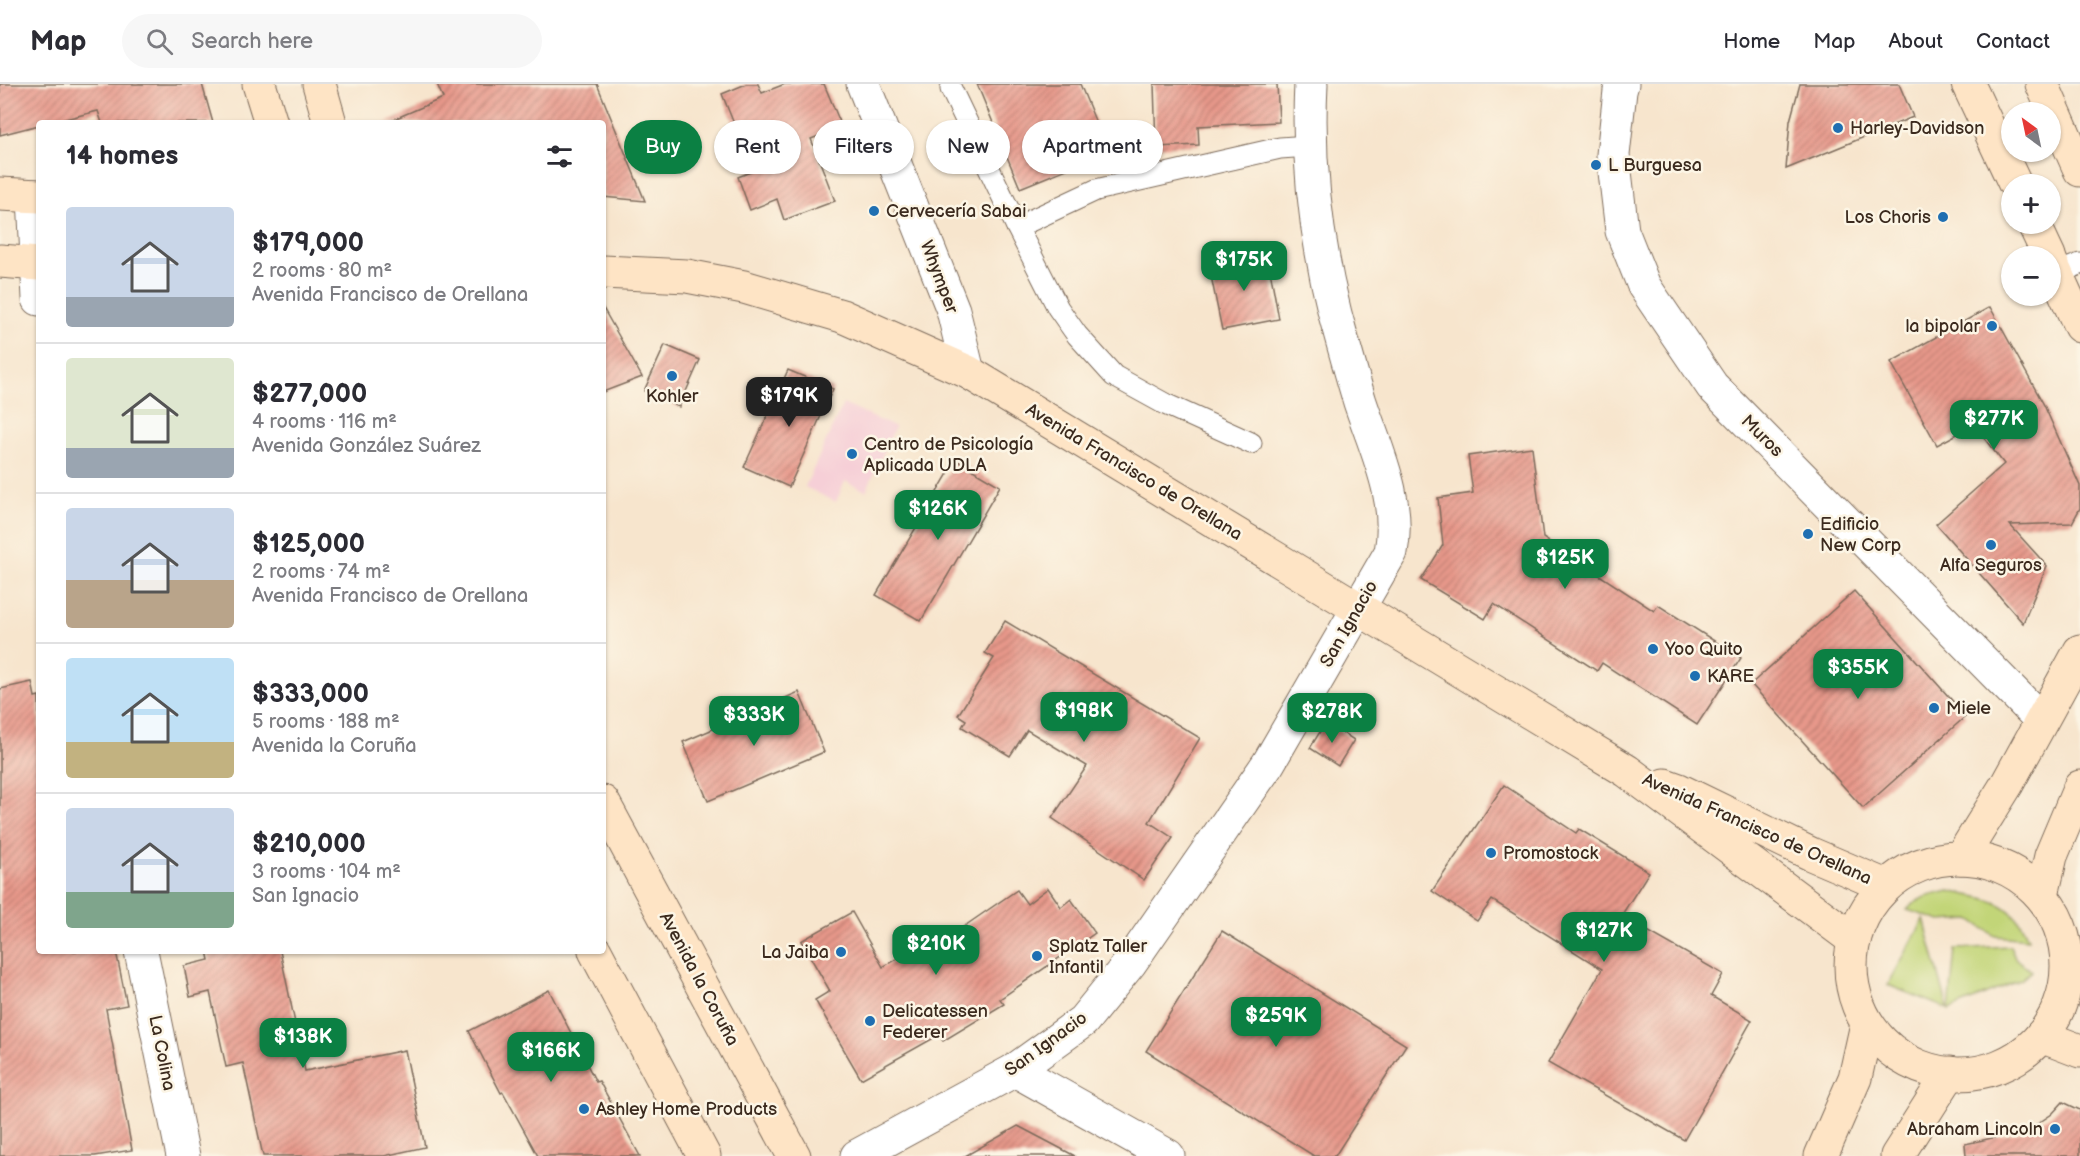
<!DOCTYPE html>
<html lang="en">
<head>
<meta charset="utf-8">
<style>
	body { margin:0; font-family:"Balsamiq Sans",sans-serif; background:#f7f7f7; color:#2b2b33; height:100vh; display:flex; flex-direction:column; font-size:22px; white-space:nowrap }
	* { box-sizing:border-box; margin:0 }
	p { font-size:20px; color:#7c7c81 }
	.icon { flex:none; width:33px; height:33px; fill:none; stroke:currentColor; stroke-width:2; stroke-linecap:round; stroke-linejoin:round }
	.map { position:relative; flex:1; overflow:hidden }
	.sheet { position:absolute; left:36px; top:36px; width:570px; height:834px; display:flex; flex-direction:column; background:#fff; border-radius:6px; box-shadow:0 2px 4px #0004 }
	.sheet>* { flex:none }
	.guide { position:absolute; left:624px; top:36px; width:570px; height:54px; display:flex; gap:12px }
	.needle { width:39px; rotate:327deg }
	.fabs { position:absolute; left:2001px; top:18px; display:grid; gap:12px }
	.fabs a { display:grid; place-items:center; width:60px; height:60px; border-radius:50%; background:#fff; box-shadow:0 2px 4px #0004; font-size:30px }
	.price { position:absolute; translate:-50% -51px; padding:0 14px; border-radius:12px; background:#0b8043; color:#fff; font-size:20px; line-height:39px; filter:drop-shadow(0 2px 3px #0008) }
	.price::after { content:''; position:absolute; left:50%; top:36px; width:18px; height:14px; margin-left:-9px; background:inherit; clip-path:polygon(0 0,100% 0,50% 100%) }
	.price.active { background:#222; color:#fff }
	ul { padding:0; list-style:none }
	li { display:flex; align-items:center; gap:18px; height:150px; padding:0 30px }
	li+li { border-top:2px solid #e1e1e2 }
	li span { display:grid; place-items:center; flex:none; width:168px; height:120px; border-radius:6px; color:#555 }
	li>.icon { margin-inline-start:auto }
	span .icon { width:72px; height:72px; fill:#fffc; stroke-width:1 }
	li b { font-size:26px }
	h2 { display:flex; justify-content:space-between; align-items:center; height:72px; padding:0 30px; font-size:26px }
	.tag { padding:0 21px; border-radius:27px; background:#fff; box-shadow:0 2px 4px #0004; font-size:21px; line-height:54px }
	.tag.active { background:#0b8043; color:#fff }
	header { display:flex; align-items:center; gap:36px; box-sizing:border-box; height:84px; padding:0 30px; background:#fff; border-bottom:2px solid #e1e1e2 }
	header strong { font-size:28px }
	nav { display:flex; gap:33px; margin-inline-start:auto; font-size:21px }
	.search { width:420px; height:54px; background:#f7f7f7; display:flex; align-items:center; gap:15px; box-sizing:border-box; padding:0 21px; border-radius:33px; color:#7c7c81; font-size:22px }
	.map>svg:first-child { display:block }
	.built { fill:#f6cfd7 }
	.grass { fill:#c2d578; stroke:#7e804b; stroke-width:1.5 }
	.building { fill:url(#building-hatch) }
	.lines { fill:none; stroke-linecap:round; stroke-linejoin:round }
	.lane-casing { stroke:#7d6b5b; stroke-width:23 }
	.street-casing { stroke:#7d6b5b; stroke-width:35 }
	.secondary-casing { stroke:#7d6b5b; stroke-width:35 }
	.lane { stroke:#fff; stroke-width:21 }
	.street { stroke:#fff; stroke-width:33 }
	.secondary { stroke:#fee4c5; stroke-width:33 }
	.poi-dot { fill:#1f6fb2; stroke:#fcf5e5; stroke-width:2 }
	.labels { text-anchor:middle; dominant-baseline:central; stroke-width:5; stroke-linejoin:round; paint-order:stroke }
	.poi-label { font-size:18px; fill:#3b2a1e; stroke:#fcf5e5; text-anchor:start }
	.street-label { font-size:18px; fill:#3b2a1e; stroke:#fcf5e5 }
</style>
</head>
<body>
<header>
<strong>Map</strong>
<div class="search"><svg class="icon" aria-label="search" viewBox="0 0 24 24"><circle cx="10" cy="10" r="6"/><path d="M15 15l6 6"/></svg>Search here</div>
<nav><a>Home</a><a>Map</a><a>About</a><a>Contact</a></nav>
</header>
<div class="map">
<svg width="2080" height="1072" viewBox="0 0 2080 1072">
	<defs>
		<pattern id="building-hatch" width="6" height="6" patternUnits="userSpaceOnUse" patternTransform="scale(1.5)"><rect width="6" height="6" fill="#e7988a"/><path d="M-1 1l2-2M0 6l6-6M5 7l2-2" fill="none" stroke="#bc7c70"/></pattern>
	</defs>
	<rect width="100%" height="100%" fill="#fcf5e5"/>
	<filter id="ink" filterUnits="userSpaceOnUse"><feTurbulence type="fractalNoise" baseFrequency=".0167" numOctaves="2"/><feDisplacementMap in="SourceGraphic" scale="12" xChannelSelector="R" yChannelSelector="G"/><feConvolveMatrix kernelMatrix="1 2 1 2 8 2 1 2 1" color-interpolation-filters="sRGB"/></filter>
	<filter id="wash" filterUnits="userSpaceOnUse"><feTurbulence type="fractalNoise" baseFrequency=".008" numOctaves="4" result="noise"/><feDisplacementMap in="SourceGraphic" scale="24" xChannelSelector="R" yChannelSelector="G"/><feGaussianBlur stdDeviation="1.35" result="paint"/><feColorMatrix in="noise" values="0 0 0 0 0 0 0 0 0 0 0 0 0 0 0 0 0 1.4 0 .05"/><feComposite in="paint" operator="in"/></filter>
	<g filter="url(#wash)">
		<rect width="100%" height="100%" fill="#f7e5cd"/>
		<path class="built" d="M843 320 895 343 866 407 845 397 836 418 805 403Z"/>
		<g class="grass">
			<path d="M1950 807C1987 816 2012 814 2028 855L1995 852 1970 835 1941 837 1907 826C1918 813 1934 810 1950 807Z"/>
			<path d="M1924 835 1948 925 1888 901Z"/>
			<path d="M2010 862 2015 874 2031 887 2022 895 1949 926 1955 865Z"/>
		</g>
		<g id="blocks">
			<g class="building">
				<path d="M0 0H202L213 39H102L98 27 49 39H39V41L0 51Z"/>
				<path d="M437 0H597L645 117 603 113V39H385L443 14Z"/>
				<path d="M746 0H758L762 9 785 0H824L842 43 811 55 835 117 784 136 777 115 750 126 738 93 753 87 722 10Z"/>
				<path d="M977 0H1080L1108 68 1020 104Z"/>
				<path d="M1154 0H1277L1279 38 1198 42 1199 61 1156 63Z"/>
				<path d="M1800 0H1899L1913 33 1786 85 1790 37Z"/>
				<path d="M1267 170 1279 235 1222 246 1209 182Z"/>
				<path d="M1990 223 2044 321 2080 402V424L2072 439 2010 441 2047 482 2023 539 1936 440 2004 380 1974 341 1937 361 1891 278Z"/>
				<path d="M603 224 642 293 603 308Z"/>
				<path d="M665 261 700 276 679 323 644 307Z"/>
				<path d="M788 286 833 305 789 403 744 383Z"/>
				<path d="M1532 363 1543 454 1654 527 1658 521 1741 574 1697 641 1602 579 1597 587 1494 520 1485 535 1421 496 1443 461 1438 414 1473 409 1468 372Z"/>
				<path d="M956 376 1000 402 921 537 876 511Z"/>
				<path d="M1854 507 1966 632 1863 724 1751 600Z"/>
				<path d="M1005 537 1200 654 1149 738 1173 754 1144 796 1052 734 1087 682 1027 646 1010 672 962 643 966 636 958 631 994 574 985 569Z"/>
				<path d="M32 598 35 613 39 612V867H116L127 921 106 925 132 1066 95 1072H0V605Z"/>
				<path d="M799 608 824 668 708 717 683 658Z"/>
				<path d="M1326 638 1354 656 1338 682 1310 664Z"/>
				<path d="M1504 701 1576 749 1579 745 1649 788 1621 832 1723 890 1711 912 1752 936 1684 1056 1548 979 1602 885 1492 816 1477 837 1432 807Z"/>
				<path d="M1048 804 1061 823 1071 815 1095 849 1000 915 1004 920 943 957 939 951 861 995 815 916 830 907 801 857 852 828 883 883 949 843 953 850 1017 806 1027 820Z"/>
				<path d="M1222 847 1406 961 1335 1072H1314L1146 967Z"/>
				<path d="M207 867H280L305 987 405 966 425 1063 384 1072H263L243 979 226 983 210 908 190 913 184 882 209 876Z"/>
				<path d="M549 906 596 998 599 997 640 1072H538L503 1008 501 1009 469 947Z"/>
				<path d="M2063 1018 2080 1026V1072H1966L1965 1060 2028 1046 2052 1030Z"/>
				<path d="M1018 1042 1075 1072H965Z"/>
			</g>
		</g>
	</g>
	<g filter="url(#ink)">
		<use href="#blocks" fill-opacity="0" stroke="#7d6b5b" stroke-width="1.5"/>
		<g class="lines">
			<defs>
				<g id="lane">
					<path d="M951 5 1017 143"/>
					<path d="M2057 189 2080 180"/>
					<path d="M1251 359 1165 320 1114 292 1077 251 1058 224 1017 143 1096 106 1280 64 1309 62"/>
				</g>
				<g id="street">
					<path d="M863 0 953 226 968 288"/>
					<path d="M1622 0 1620 7 1613 71 1622 147 1644 202 1712 302 2041 636"/>
					<path d="M34 112 39 215"/>
					<path d="M141 867 183 1072"/>
					<path d="M1015 986 1168 1072"/>
					<path d="M857 1072 1015 986 1083 937 1130 879 1268 680 1391 468C1401 416 1376 366 1360 318 1351 289 1343 259 1335 230 1316 155 1307 78 1311 0"/>
				</g>
				<g id="secondary">
					<path d="M259 0 271 39"/>
					<path d="M319 0 330 39"/>
					<path d="M1968 0 2015 100"/>
					<path d="M2042 0 2080 86"/>
					<path d="M0 110 39 112"/>
					<path d="M2034 140 2049 172"/>
					<path d="M2050 176 2080 242"/>
					<path d="M0 177 39 180"/>
					<path d="M603 188 687 192 744 203 842 232 968 288 1627 687 1854 856"/>
					<path d="M1665 701 1679 706 1811 770 1886 802"/>
					<path d="M603 718 794 1072"/>
					<path d="M1961 774 2007 700 2080 567"/>
					<circle cx="1959" cy="882" r="108"/>
					<path d="M2042 811 2051 772 2080 703"/>
					<path d="M595 867 704 1072"/>
					<path d="M2041 952 2080 967"/>
					<path d="M1821 1072 1855 994 1867 940"/>
					<path d="M1897 1072 1950 989"/>
				</g>
			</defs>
			<use href="#lane" class="lane-casing"/>
			<use href="#street" class="street-casing"/>
			<use href="#secondary" class="secondary-casing"/>
			<use href="#lane" class="lane"/>
			<use href="#street" class="street"/>
			<use href="#secondary" class="secondary"/>
		</g>
	</g>
	<g class="poi-dot">
		<circle cx="1838" cy="44" r="6"/>
		<circle cx="1596" cy="81" r="6"/>
		<circle cx="874" cy="127" r="6"/>
		<circle cx="1943" cy="133" r="6"/>
		<circle cx="1992" cy="242" r="6"/>
		<circle cx="672" cy="292" r="6"/>
		<circle cx="852" cy="370" r="6"/>
		<circle cx="1808" cy="450" r="6"/>
		<circle cx="1991" cy="461" r="6"/>
		<circle cx="1653" cy="565" r="6"/>
		<circle cx="1695" cy="592" r="6"/>
		<circle cx="1934" cy="624" r="6"/>
		<circle cx="1491" cy="769" r="6"/>
		<circle cx="841" cy="868" r="6"/>
		<circle cx="1037" cy="872" r="6"/>
		<circle cx="870" cy="937" r="6"/>
		<circle cx="584" cy="1025" r="6"/>
		<circle cx="2055" cy="1045" r="6"/>
	</g>
	<g class="labels">
		<g class="poi-label">
			<text x="1850" y="44">Harley-Davidson</text>
			<text x="1608" y="81">L Burguesa</text>
			<text x="886" y="127">Cervecería Sabai</text>
			<text x="1931" y="133" text-anchor="end">Los Choris</text>
			<text x="1980" y="242" text-anchor="end">la bipolar</text>
			<text x="672" y="312" text-anchor="middle">Kohler</text>
			<text x="864" y="360">Centro de Psicología<tspan x="864" dy="21">Aplicada UDLA</tspan></text>
			<text x="1820" y="440">Edificio<tspan x="1820" dy="21">New Corp</tspan></text>
			<text x="1991" y="481" text-anchor="middle">Alfa Seguros</text>
			<text x="1665" y="565">Yoo Quito</text>
			<text x="1707" y="592">KARE</text>
			<text x="1946" y="624">Miele</text>
			<text x="1503" y="769">Promostock</text>
			<text x="1049" y="862">Splatz Taller<tspan x="1049" dy="21">Infantil</tspan></text>
			<text x="829" y="868" text-anchor="end">La Jaiba</text>
			<text x="882" y="927">Delicatessen<tspan x="882" dy="21">Federer</tspan></text>
			<text x="596" y="1025">Ashley Home Products</text>
			<text x="2043" y="1045" text-anchor="end">Abraham Lincoln</text>
		</g>
		<g class="street-label">
			<text transform="translate(939 193) rotate(69)">Whymper</text>
			<text transform="translate(1762 352) rotate(45)">Muros</text>
			<text transform="translate(1134 388) rotate(31)">Avenida Francisco de Orellana</text>
			<text transform="translate(1349 540) rotate(-60)">San Ignacio</text>
			<text transform="translate(1757 745) rotate(24)">Avenida Francisco de Orellana</text>
			<text transform="translate(699 895) rotate(62)">Avenida la Coruña</text>
			<text transform="translate(1046 960) rotate(-36)">San Ignacio</text>
			<text transform="translate(162 969) rotate(79)">La Colina</text>
		</g>
	</g>
</svg>
<div class="fabs">
<a><svg class="needle" viewBox="-14 -14 28 28"><path d="M0-13l5 13h-10z" fill="#e53935"/><path d="M0 13l5-13h-10z" fill="#7c7c81"/></svg></a>
<a>+</a>
<a>−</a>
</div>
<b class="price" style="left:1244px;top:208px">$175K</b>
<b class="price active" style="left:789px;top:344px">$179K</b>
<b class="price" style="left:1994px;top:367px">$277K</b>
<b class="price" style="left:938px;top:457px">$126K</b>
<b class="price" style="left:1565px;top:506px">$125K</b>
<b class="price" style="left:1858px;top:616px">$355K</b>
<b class="price" style="left:1084px;top:659px">$198K</b>
<b class="price" style="left:1332px;top:660px">$278K</b>
<b class="price" style="left:754px;top:663px">$333K</b>
<b class="price" style="left:1604px;top:879px">$127K</b>
<b class="price" style="left:936px;top:892px">$210K</b>
<b class="price" style="left:1276px;top:964px">$259K</b>
<b class="price" style="left:303px;top:985px">$138K</b>
<b class="price" style="left:551px;top:999px">$166K</b>
<div class="guide">
<a class="tag active">Buy</a>
<a class="tag">Rent</a>
<a class="tag">Filters</a>
<a class="tag">New</a>
<a class="tag">Apartment</a>
</div>
<section class="sheet">
<h2>14 homes<svg class="icon" aria-label="filters" viewBox="0 0 24 24"><path d="M4 7h16M4 17h16"/><circle cx="9" cy="7" r="2"/><circle cx="15" cy="17" r="2"/></svg></h2>
<ul>
<li><span style="background:linear-gradient(#c9d6e8 75%,#9aa5b1 0)"><svg class="icon" aria-label="home" viewBox="0 0 24 24"><path d="M3 11l9-7 9 7M6 9v11h12V9"/></svg></span><div><b>$179,000</b><p>2 rooms · 80 m²</p><p>Avenida Francisco de Orellana</p></div></li>
<li><span style="background:linear-gradient(#dfe7d0 75%,#9aa5b1 0)"><svg class="icon" aria-label="home" viewBox="0 0 24 24"><path d="M3 11l9-7 9 7M6 9v11h12V9"/></svg></span><div><b>$277,000</b><p>4 rooms · 116 m²</p><p>Avenida González Suárez</p></div></li>
<li><span style="background:linear-gradient(#c9d6e8 60%,#b9a48a 0)"><svg class="icon" aria-label="home" viewBox="0 0 24 24"><path d="M3 11l9-7 9 7M6 9v11h12V9"/></svg></span><div><b>$125,000</b><p>2 rooms · 74 m²</p><p>Avenida Francisco de Orellana</p></div></li>
<li><span style="background:linear-gradient(#bfe0f5 70%,#c2b280 0)"><svg class="icon" aria-label="home" viewBox="0 0 24 24"><path d="M3 11l9-7 9 7M6 9v11h12V9"/></svg></span><div><b>$333,000</b><p>5 rooms · 188 m²</p><p>Avenida la Coruña</p></div></li>
<li><span style="background:linear-gradient(#c9d6e8 70%,#7fa58c 0)"><svg class="icon" aria-label="home" viewBox="0 0 24 24"><path d="M3 11l9-7 9 7M6 9v11h12V9"/></svg></span><div><b>$210,000</b><p>3 rooms · 104 m²</p><p>San Ignacio</p></div></li>
</ul>
</section>
</div>
</body>
</html>
